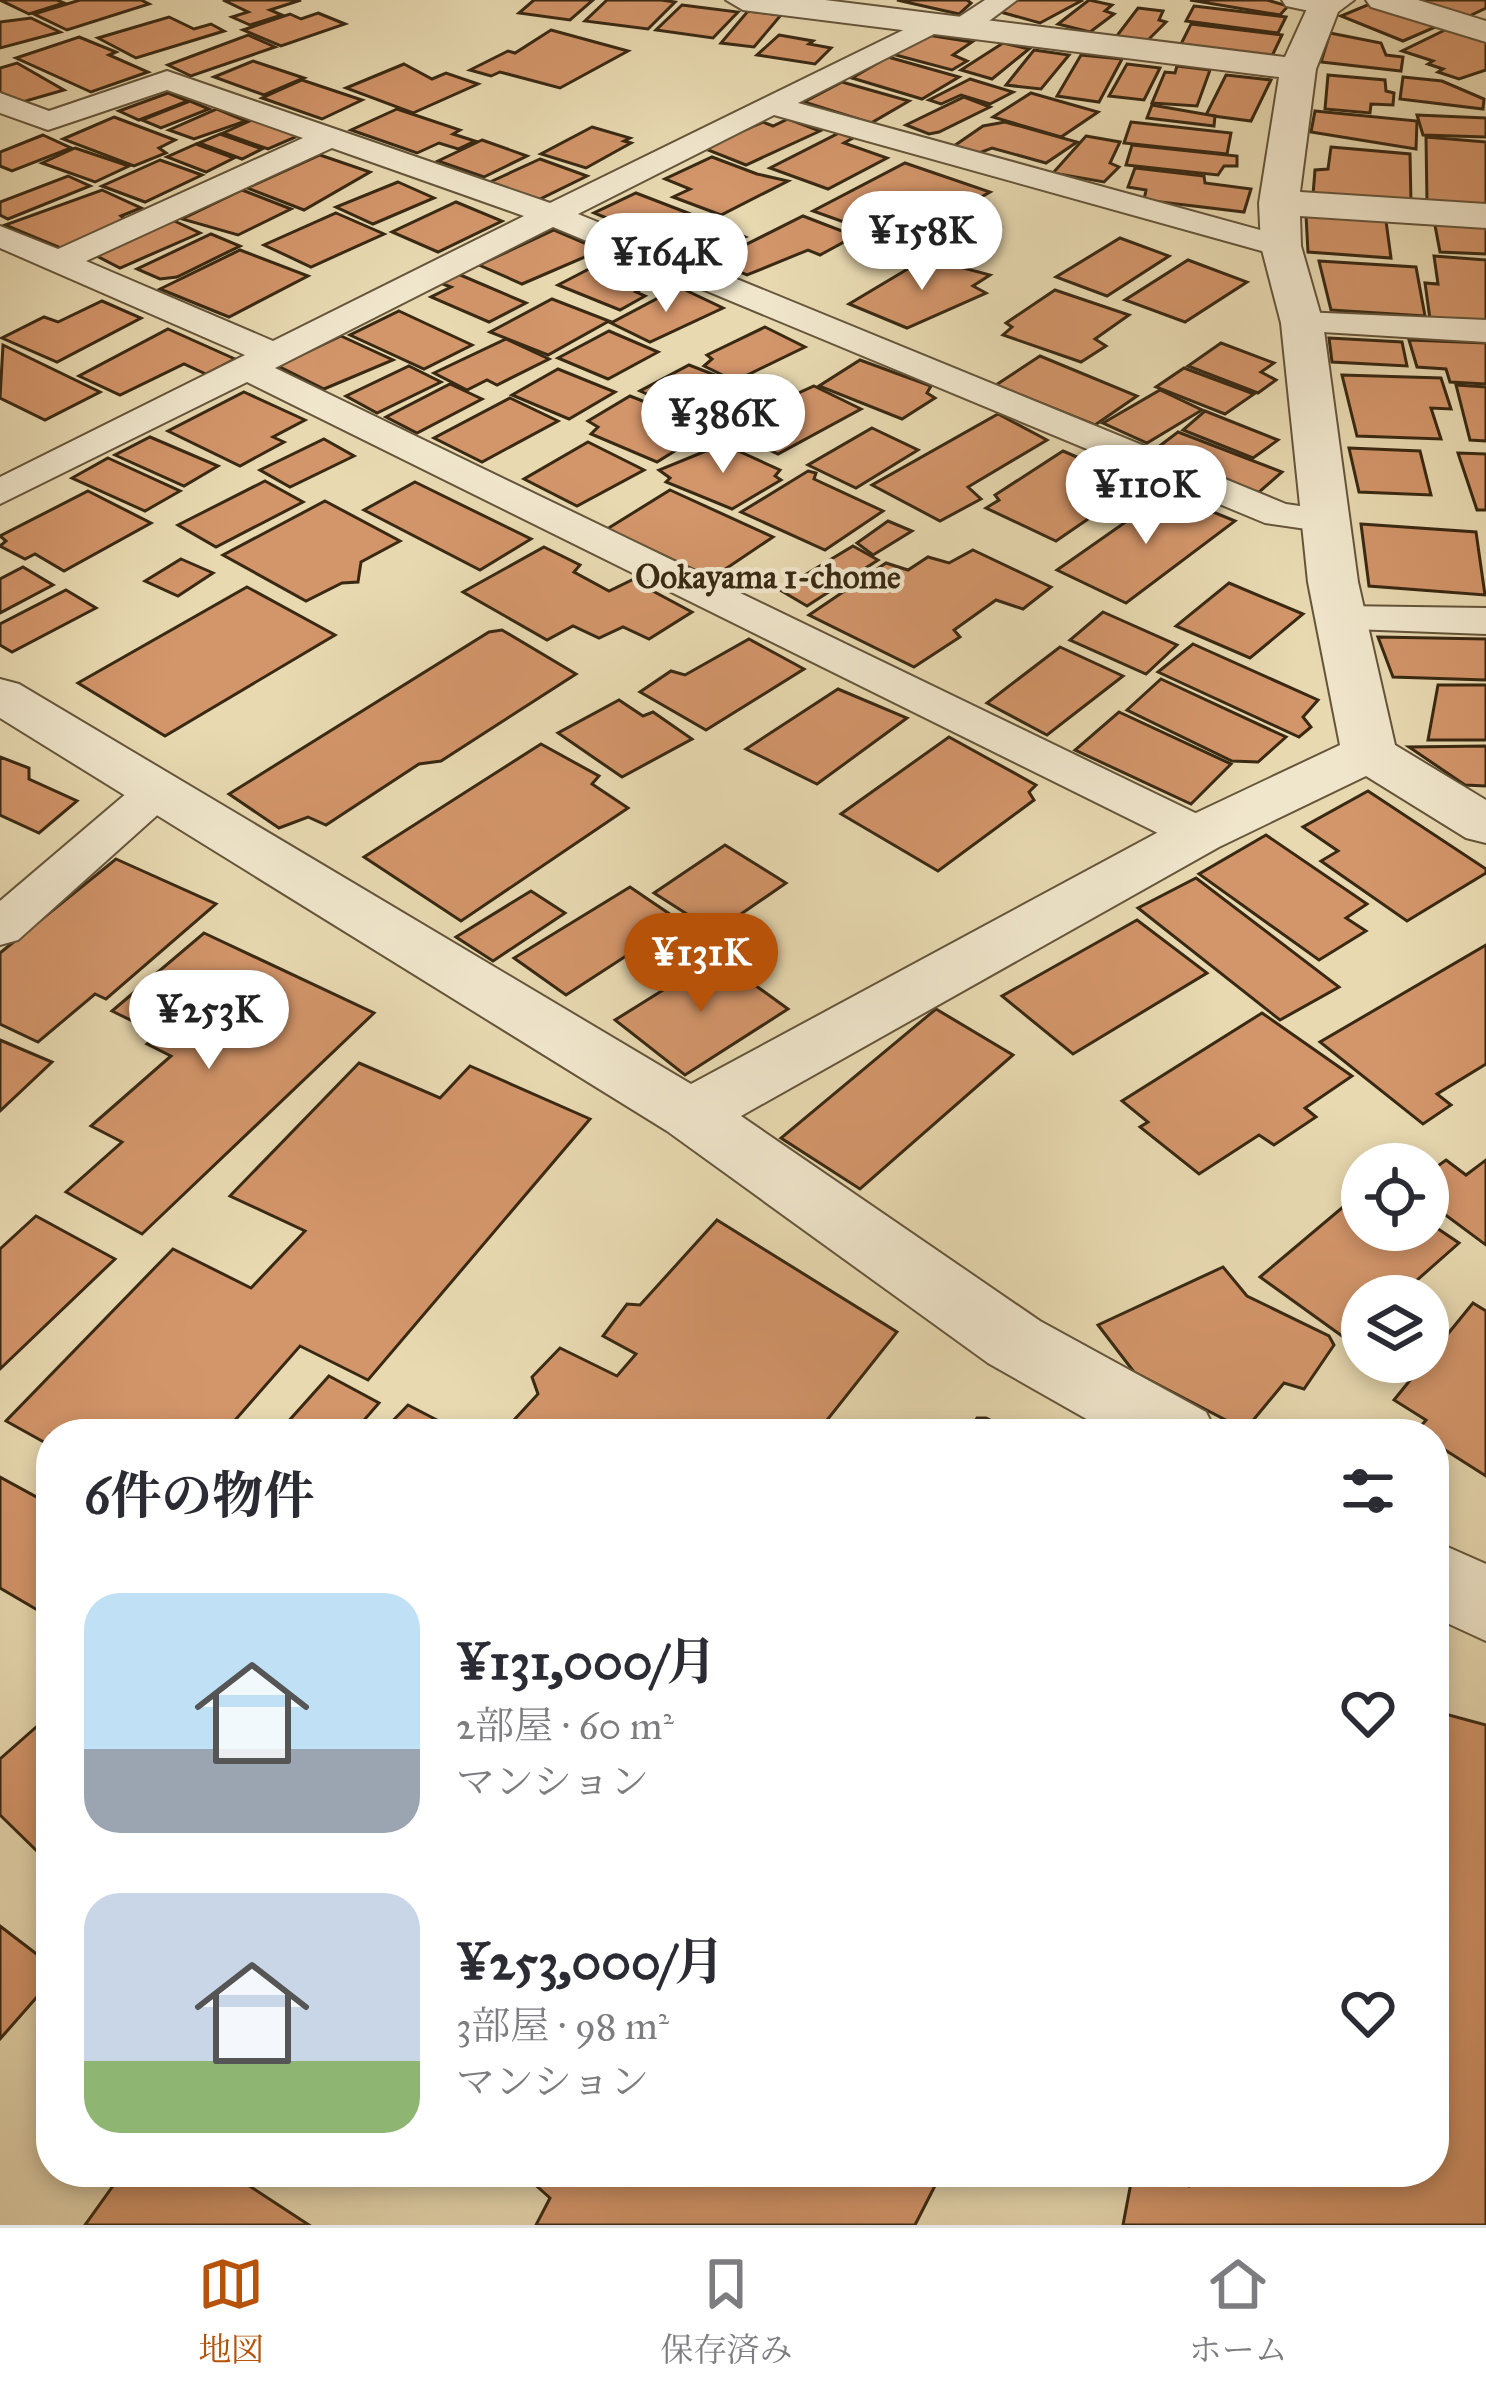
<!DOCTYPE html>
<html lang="ja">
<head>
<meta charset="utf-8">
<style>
	body { margin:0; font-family:"IM FELL Great Primer","Noto Serif JP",serif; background:#f7f7f7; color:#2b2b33; height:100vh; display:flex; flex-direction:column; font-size:45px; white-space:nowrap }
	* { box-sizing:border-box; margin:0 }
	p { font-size:39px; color:#7c7c81 }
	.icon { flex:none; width:66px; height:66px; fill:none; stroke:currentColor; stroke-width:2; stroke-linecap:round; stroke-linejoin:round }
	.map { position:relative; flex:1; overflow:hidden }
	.panel { position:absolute; left:36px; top:1419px; width:1413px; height:768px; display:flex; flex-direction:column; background:#fff; border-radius:48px; box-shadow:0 6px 18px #0003 }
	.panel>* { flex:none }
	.controls { position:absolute; left:1341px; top:1143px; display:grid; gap:24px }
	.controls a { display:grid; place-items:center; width:108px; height:108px; border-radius:50%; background:#fff; box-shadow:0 6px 18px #0003; font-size:60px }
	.price { position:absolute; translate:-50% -102px; padding:0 27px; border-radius:42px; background:#fff; color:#222; font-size:39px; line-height:78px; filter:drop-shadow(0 3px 6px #0008) }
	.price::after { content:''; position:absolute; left:50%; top:72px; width:36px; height:27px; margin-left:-18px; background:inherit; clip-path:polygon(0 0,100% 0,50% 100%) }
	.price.selected { background:#b45309; color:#fff }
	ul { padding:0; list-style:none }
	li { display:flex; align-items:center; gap:36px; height:300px; padding:0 48px }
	li span { display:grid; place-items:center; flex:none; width:336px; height:240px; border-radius:36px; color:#555 }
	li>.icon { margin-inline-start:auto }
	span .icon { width:144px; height:144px; fill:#fffc; stroke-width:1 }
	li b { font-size:51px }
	h2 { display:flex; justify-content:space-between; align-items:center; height:144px; padding:0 48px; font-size:51px }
	.tab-bar { display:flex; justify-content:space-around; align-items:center; height:168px; border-top:3px solid #e1e1e2; background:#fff; font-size:33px; color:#7c7c81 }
	.tab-bar a { display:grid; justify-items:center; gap:6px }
	.tab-bar .selected { color:#b45309 }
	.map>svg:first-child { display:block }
	.building { fill:#d3956a; stroke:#392913; stroke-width:3 }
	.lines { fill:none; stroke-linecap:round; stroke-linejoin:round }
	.lane-casing { stroke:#65553a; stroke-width:4 }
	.street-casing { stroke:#65553a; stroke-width:4 }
	.lane { fill:#f0e6cc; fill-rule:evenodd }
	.street { fill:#f0e6cc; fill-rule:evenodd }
	.labels { text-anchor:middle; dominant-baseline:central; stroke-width:9; stroke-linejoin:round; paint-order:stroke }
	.far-neighbourhood-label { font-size:33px; font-weight:bold; fill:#392913; stroke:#f0e6cc }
</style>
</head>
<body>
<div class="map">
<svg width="1486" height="2225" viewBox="0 0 1486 2225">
	<rect width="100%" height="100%" fill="#e8d9b1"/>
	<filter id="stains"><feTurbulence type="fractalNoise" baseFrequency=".00167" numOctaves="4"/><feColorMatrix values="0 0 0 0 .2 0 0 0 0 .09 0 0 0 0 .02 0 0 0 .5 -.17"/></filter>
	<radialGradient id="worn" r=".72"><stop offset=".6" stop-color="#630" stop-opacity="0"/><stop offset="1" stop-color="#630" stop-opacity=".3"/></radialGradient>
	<g class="building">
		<path d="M0 0H57L64 3 29 14Z"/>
		<path d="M80 0H141L149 4 67 30 34 14Z"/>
		<path d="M223 0H301L270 10 282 15 250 25 232 17 248 12Z"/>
		<path d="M534 0H593L570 20 519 13Z"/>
		<path d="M607 0H661L675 2 648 29 585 21Z"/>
		<path d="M897 0H967L971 3 959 14Z"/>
		<path d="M1017 0H1083L1040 23 997 11Z"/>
		<path d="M1089 0 1112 5 1105 11 1114 14 1090 32 1058 24Z"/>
		<path d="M1190 0H1267L1288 6 1280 15Z"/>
		<path d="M1397 0H1486V8L1465 18Z"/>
		<path d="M1372 3 1440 25 1403 41 1341 16Z"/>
		<path d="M682 5 738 12 713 38 656 30Z"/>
		<path d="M1194 6 1286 17 1278 33 1186 21Z"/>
		<path d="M1138 8 1163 11 1159 20 1166 22 1146 42 1116 37Z"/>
		<path d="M748 11 781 15 754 47 721 43Z"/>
		<path d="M318 13 345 24 281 46 243 30 290 14 301 19Z"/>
		<path d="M169 17 194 29 211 24 224 31 136 58 98 38Z"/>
		<path d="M31 18 60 32 0 48V22Z"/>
		<path d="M1191 24 1282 35 1272 56 1181 44Z"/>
		<path d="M1447 29 1486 42V70L1459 79 1438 72 1443 69 1428 64 1433 61 1402 51Z"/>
		<path d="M551 30 628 51 560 88 500 72 491 76 470 70 508 51 515 53Z"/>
		<path d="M1330 33 1381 43 1386 55 1403 57 1401 71 1321 62Z"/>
		<path d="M921 34 972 42 953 55 967 61 952 70 888 53Z"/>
		<path d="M248 35 275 47 191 76 168 65Z"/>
		<path d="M779 35 813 41 809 44 831 48 815 64 757 55Z"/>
		<path d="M79 37 116 52 109 55 148 72 91 92 16 58Z"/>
		<path d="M1003 43 1029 49 992 79 961 70Z"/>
		<path d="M1034 50 1069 55 1041 89 1006 85Z"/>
		<path d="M1081 55 1122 59 1099 102 1057 96Z"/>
		<path d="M888 57 959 77 922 99 852 78Z"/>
		<path d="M253 61 304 78 264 95 214 77Z"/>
		<path d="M17 63 64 90 19 103 0 92V68Z"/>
		<path d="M404 64 432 79 446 73 478 84 413 113 346 88Z"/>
		<path d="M1127 64 1160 68 1144 100 1109 96Z"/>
		<path d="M1177 66 1210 70 1197 106 1152 103 1165 72 1175 73Z"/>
		<path d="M1226 75 1271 80 1251 121 1206 115Z"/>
		<path d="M1328 75 1385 80 1386 91 1394 93 1393 105 1371 104 1370 113 1325 109Z"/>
		<path d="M1403 77 1442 81 1484 99 1483 109 1400 99Z"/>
		<path d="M970 79 1013 92 990 104 961 95 941 104 929 100Z"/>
		<path d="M302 80 362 100 322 119 262 98Z"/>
		<path d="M842 82 909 101 871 123 804 102Z"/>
		<path d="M168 93 188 101 139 120 119 111Z"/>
		<path d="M1031 93 1098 112 1061 137 993 117Z"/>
		<path d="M964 97 990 107 939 132 929 134 906 125Z"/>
		<path d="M190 101 209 109 161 128 142 120Z"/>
		<path d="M1152 105 1215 116 1214 126 1147 118Z"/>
		<path d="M217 109 246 121 194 139 169 130Z"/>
		<path d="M397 109 460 130 453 134 475 141 458 149 439 143 417 153 351 130Z"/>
		<path d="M1315 111 1417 121 1416 149 1311 132Z"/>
		<path d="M1417 115 1486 118V137L1423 135Z"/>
		<path d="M114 117 175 140 159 148 166 153 134 166 63 139Z"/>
		<path d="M788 119 820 131 746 165 703 148 763 122 773 126Z"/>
		<path d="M252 120 298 136 268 149 223 133Z"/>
		<path d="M1005 122 1077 142 1046 163 992 148 979 153 954 146 983 126Z"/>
		<path d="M1131 122 1231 133 1227 154 1124 143Z"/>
		<path d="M592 127 630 138 624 141 631 143 586 168 541 154Z"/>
		<path d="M839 133 853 138 844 143 887 158 828 189 770 168Z"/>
		<path d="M220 134 262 149 242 159 199 143Z"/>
		<path d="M43 135 71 148 12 171 0 166V152Z"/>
		<path d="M1086 136 1120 142 1110 163 1119 167 1104 182 1053 173Z"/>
		<path d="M1426 137 1486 142V208L1427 203Z"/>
		<path d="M482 140 527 156 484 177 438 161Z"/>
		<path d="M196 144 234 158 206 172 167 157Z"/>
		<path d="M1132 145 1237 156V166H1224L1218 175 1126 165Z"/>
		<path d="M1331 147 1410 154 1411 203 1313 195 1315 170 1328 169Z"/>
		<path d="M75 148 129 166 95 182 42 163Z"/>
		<path d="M320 155 370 172 304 210 247 188Z"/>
		<path d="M712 157 757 174 788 181 721 215 673 197 690 189 665 179Z"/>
		<path d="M540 159 587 176 538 200 490 182Z"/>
		<path d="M160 160 202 175 145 202 102 186Z"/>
		<path d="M905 163 990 192 900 242 813 211Z"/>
		<path d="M1135 168 1204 176 1205 183 1251 189 1244 212 1144 200 1146 190 1128 187Z"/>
		<path d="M68 176 90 186 8 219 0 215V202Z"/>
		<path d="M398 182 434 198 373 224 336 207Z"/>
		<path d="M102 190 141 208 121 216 129 222 63 249 5 225Z"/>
		<path d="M242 190 291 209 238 235 182 219Z"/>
		<path d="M636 193 688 213 646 234 594 213Z"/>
		<path d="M456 202 502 221 438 252 392 232Z"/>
		<path d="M336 213 384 234 311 267 264 245Z"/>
		<path d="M1306 215 1386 221 1391 258 1308 252Z"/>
		<path d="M803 216 855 236 820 255 808 250 747 275 713 261Z"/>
		<path d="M168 218 200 233 120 268 87 251Z"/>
		<path d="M700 218 745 237 690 257 652 240Z"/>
		<path d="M1434 220 1486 223V254L1440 252Z"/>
		<path d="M554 230 601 250 522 284 479 265Z"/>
		<path d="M211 234 240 246 177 277 160 279 137 269Z"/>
		<path d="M1120 238 1169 256 1107 296 1056 277Z"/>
		<path d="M240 250 308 276 229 317 160 289Z"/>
		<path d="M616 255 658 272 648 278 656 282 636 292 645 296 620 310 558 285Z"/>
		<path d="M1434 256 1486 260V323L1430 319 1425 283 1438 284Z"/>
		<path d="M926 258 990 275 973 286 986 293 907 328 849 304Z"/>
		<path d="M1188 260 1247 282 1185 322 1125 300Z"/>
		<path d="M1319 261 1416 267 1425 316 1331 310Z"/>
		<path d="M458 274 526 303 489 322 431 297 451 287 440 283Z"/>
		<path d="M679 287 723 308 650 342 611 323Z"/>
		<path d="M1055 290 1129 315 1095 339 1106 346 1081 362 1003 335 1012 327 1006 323Z"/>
		<path d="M552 299 609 321 548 355 490 332Z"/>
		<path d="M102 301 141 318 57 362 2 338 44 317 58 322Z"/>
		<path d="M399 311 472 345 424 369 350 335Z"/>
		<path d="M765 327 805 347 735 381 704 366 712 359 707 355Z"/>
		<path d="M168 329 235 359 206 374 184 364 120 395 79 376Z"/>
		<path d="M609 331 658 352 608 379 558 358Z"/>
		<path d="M341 336 393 360 324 389 278 366Z"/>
		<path d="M1329 338 1402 342 1407 366 1332 362Z"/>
		<path d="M506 339 549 359 497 385 487 380 467 390 434 373Z"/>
		<path d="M1409 340 1486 343V384L1450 382 1446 369 1417 367Z"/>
		<path d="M1221 343 1274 363 1261 372 1276 380 1258 393 1188 366Z"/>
		<path d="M3 345 100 392 45 420 0 398Z"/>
		<path d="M1040 356 1137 396 1095 425 996 385Z"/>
		<path d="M860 360 931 386 927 393 935 398 902 419 819 386Z"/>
		<path d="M689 365 741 385 724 396 721 405 729 410 708 421 640 391Z"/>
		<path d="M409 366 441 382 377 413 346 396Z"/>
		<path d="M1184 368 1254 394 1225 414 1156 387Z"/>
		<path d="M558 369 615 392 569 419 512 395Z"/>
		<path d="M1342 375 1441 378 1451 409 1431 408 1441 439 1357 436Z"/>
		<path d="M450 384 482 399 417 433 386 417Z"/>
		<path d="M1456 385 1486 387V441L1470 440Z"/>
		<path d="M814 386 861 409 778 454 733 433 744 425 739 420Z"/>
		<path d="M1160 390 1202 410 1147 443 1103 423Z"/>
		<path d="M244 392 305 420 273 437 284 442 240 466 168 431Z"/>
		<path d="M630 396 696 422 680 435 689 442 657 462 591 434 598 427 588 421Z"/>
		<path d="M510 398 558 421 482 462 434 438Z"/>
		<path d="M1205 411 1278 440 1253 458 1183 430Z"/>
		<path d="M998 414 1047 440 968 487 981 499 940 521 872 485Z"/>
		<path d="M872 428 918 450 856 488 808 465Z"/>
		<path d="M1178 432 1282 472 1258 493 1157 448Z"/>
		<path d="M150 437 218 466 184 486 115 455Z"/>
		<path d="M324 439 354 456 290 487 260 470Z"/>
		<path d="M588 442 644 470 577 506 524 479Z"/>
		<path d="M723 444 780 470 775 476 781 480 732 509 666 482 670 478 659 470Z"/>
		<path d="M1349 448 1420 451 1431 495 1359 492Z"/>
		<path d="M1063 451 1139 484 1056 541 986 508 999 500 995 495Z"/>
		<path d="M1458 453 1486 454V510H1477Z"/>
		<path d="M108 458 180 491 145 511 72 478Z"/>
		<path d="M808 471 816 473 814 479 883 511 825 550 741 512Z"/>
		<path d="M265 481 303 502 216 547 178 525Z"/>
		<path d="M415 482 531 539 480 570 364 510Z"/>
		<path d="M670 490 773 537 712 578 607 529Z"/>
		<path d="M88 491 151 523 64 571 35 554 25 559 0 546 6 541 0 536Z"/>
		<path d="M1167 493 1235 521 1126 603 1057 570Z"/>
		<path d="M325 501 400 541 361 562 358 582 342 583 306 601 223 555Z"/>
		<path d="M888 521 912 531 873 555 857 543Z"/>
		<path d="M1361 524 1476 532 1485 595 1369 586Z"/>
		<path d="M853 546 878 560 807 606 780 590Z"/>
		<path d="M544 547 580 565 574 572 609 591 632 580 692 612 649 639 623 627 599 638 573 626 547 640 463 592Z"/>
		<path d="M973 550 1051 587 1023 609 996 600 954 630 960 637 914 667 809 615 886 563 908 570 928 557 949 563Z"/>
		<path d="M181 559 213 573 178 596 145 581Z"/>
		<path d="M23 567 53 585 0 613V579Z"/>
		<path d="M1229 583 1303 614 1250 658 1176 626Z"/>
		<path d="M247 587 335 635 165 736 78 683Z"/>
		<path d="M66 590 96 608 12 652 0 645V624Z"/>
		<path d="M1103 612 1177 645 1146 674 1070 640Z"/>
		<path d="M502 630 576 674 441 761 419 764 326 825 308 817 279 828 229 794 489 632Z"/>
		<path d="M1378 637 1486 639V680L1393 677Z"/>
		<path d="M749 639 804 669 706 730 640 692 671 671 685 675Z"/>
		<path d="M1193 644 1318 700 1303 717 1311 727 1299 737 1158 672Z"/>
		<path d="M1060 647 1123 676 1047 735 987 703Z"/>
		<path d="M1161 679 1286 737 1258 762 1232 761 1127 710Z"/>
		<path d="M1438 685H1486V740H1428Z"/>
		<path d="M838 689 907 718 817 784 746 749Z"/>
		<path d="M619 700 643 716 653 712 692 739 622 777 558 733Z"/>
		<path d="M1119 712 1231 764 1191 804 1075 750Z"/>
		<path d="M949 737 1036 785 1029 792 1034 800 938 871 841 814Z"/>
		<path d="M541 744 599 776 592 784 628 808 461 921 364 857Z"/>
		<path d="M1486 746V786L1465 785 1409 747Z"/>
		<path d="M0 757 29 768V779L77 801 39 833 0 815Z"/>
		<path d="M1368 791 1486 869V873L1407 921 1321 861 1338 851 1303 827Z"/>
		<path d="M1266 835 1367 904 1346 918 1366 931 1319 960 1199 874Z"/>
		<path d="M725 845 786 883 715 932 654 893Z"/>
		<path d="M116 859 216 904 106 999 95 994 38 1042 0 1024V953Z"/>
		<path d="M1196 878 1339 987 1280 1020 1138 908Z"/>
		<path d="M630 887 680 921 566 995 514 958Z"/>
		<path d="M531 891 565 913 493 961 456 937Z"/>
		<path d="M1137 920 1207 973 1073 1054 1002 996Z"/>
		<path d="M204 933 374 1013 142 1234 66 1192 122 1142 91 1126 171 1056 147 1044 159 1034 112 1011Z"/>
		<path d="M1486 945V1064L1437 1094 1451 1105 1423 1124 1320 1042Z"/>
		<path d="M716 957 788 1009 685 1075 615 1020Z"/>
		<path d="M936 1009 1013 1055 860 1189 781 1138Z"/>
		<path d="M1262 1013 1352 1076 1305 1108 1316 1117 1274 1145 1259 1135 1199 1174 1140 1127 1148 1122 1122 1101Z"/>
		<path d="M0 1040 52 1062 0 1111Z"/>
		<path d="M359 1063 440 1098 470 1066 590 1119 368 1380 300 1346 223 1434H51V1446L6 1421 173 1249 251 1288 305 1231 230 1196Z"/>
		<path d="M1446 1160 1466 1175 1486 1160V1245L1428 1202V1173Z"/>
		<path d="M1362 1191V1230H1428V1222L1459 1243 1399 1296H1362V1329L1349 1341 1260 1277Z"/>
		<path d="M36 1216 115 1259 0 1369V1249Z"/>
		<path d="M717 1220 897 1332 816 1434H501L538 1394 532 1377 560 1348 617 1376 636 1354 603 1336 627 1304 640 1305Z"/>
		<path d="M1223 1267 1247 1296 1329 1336 1334 1345 1304 1389 1284 1383 1245 1430 1134 1372 1098 1325Z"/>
		<path d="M1473 1303 1486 1311V1476L1434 1443V1434L1416 1432 1426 1420 1394 1400Z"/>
		<path d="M329 1376 379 1403 352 1434H277Z"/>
		<path d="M408 1405 464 1434H380Z"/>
		<path d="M977 1418H986L1018 1434H968Z"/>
		<path d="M0 1477 51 1505V1618L0 1588Z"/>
		<path d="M1434 1711 1486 1725V2225H1123L1133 2172 1189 2186 1192 2172H1434Z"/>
		<path d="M51 1714V1843L39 1853 0 1815V1759Z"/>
		<path d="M0 1926 51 1965V1981L0 2039Z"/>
		<path d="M123 2172H228L309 2225H85Z"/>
		<path d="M521 2172H942L915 2225H536L550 2198Z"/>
	</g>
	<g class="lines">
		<defs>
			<g id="lane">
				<path d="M985 0H1017L973 33H953V21Z"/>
				<path d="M1282 0H1333L1338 6 1324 14 1286 6Z"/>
				<path d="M932 16 946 24 942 30 798 103 1293 239 1298 246 1281 256 1269 253 774 115 578 214 1286 504 1341 512 1347 520 1341 528 1327 532 1265 523 553 227 275 368 1216 823 1223 834 1216 845 1199 849 1182 845 247 382 0 504V477L245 355 0 248V226L58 249 303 138 167 90 48 130 0 113V93L49 111 167 71 550 203ZM332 148 524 216 273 341 86 261Z"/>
				<path d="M1302 312 1486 320V342L1290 330 1284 323 1290 316Z"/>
				<path d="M1341 606 1486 608V634L1326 628 1320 619 1326 610Z"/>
				<path d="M157 776 173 781 180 791 173 801 18 940 0 945V901L141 781Z"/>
			</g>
			<g id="street">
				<path d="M726 0H825L1285 57 1311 0H1354L1338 12 1316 69 1300 192 1486 204V228L1300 216 1301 246 1323 323 1358 582 1395 745 1486 800V843L1466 838 1366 776 1219 847 741 1116 1040 1321 1206 1412 1217 1434H1113L988 1363 667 1131 0 718V679L19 684 691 1084 1179 821 1340 745 1308 582 1281 323 1261 246 1259 203 1279 77 743 10Z"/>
				<path d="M1366 0H1418L1486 21V42L1371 7Z"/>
				<path d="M1434 1541 1486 1564V1641L1434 1617Z"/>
			</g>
		</defs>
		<use href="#lane" class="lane-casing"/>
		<use href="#street" class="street-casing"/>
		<use href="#lane" class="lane"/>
		<use href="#street" class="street"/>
	</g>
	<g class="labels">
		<g class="far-neighbourhood-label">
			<text x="768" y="577">Ookayama 1-chome</text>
		</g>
	</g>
	<rect width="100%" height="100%" filter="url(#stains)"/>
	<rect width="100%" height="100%" fill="url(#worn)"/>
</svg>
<div class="controls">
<a><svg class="icon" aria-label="locate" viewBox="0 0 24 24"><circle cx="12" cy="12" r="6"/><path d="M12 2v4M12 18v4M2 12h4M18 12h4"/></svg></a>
<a><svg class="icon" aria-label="layers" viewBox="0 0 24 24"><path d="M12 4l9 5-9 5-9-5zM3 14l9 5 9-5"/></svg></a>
</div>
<b class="price" style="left:922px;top:293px">¥158K</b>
<b class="price" style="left:666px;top:315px">¥164K</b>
<b class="price" style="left:723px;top:476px">¥386K</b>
<b class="price" style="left:1146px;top:547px">¥110K</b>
<b class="price selected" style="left:701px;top:1015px">¥131K</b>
<b class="price" style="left:209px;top:1072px">¥253K</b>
<section class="panel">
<h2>6件の物件<svg class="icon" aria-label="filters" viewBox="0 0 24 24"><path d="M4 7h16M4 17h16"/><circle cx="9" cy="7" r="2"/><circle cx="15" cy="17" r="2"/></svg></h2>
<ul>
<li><span style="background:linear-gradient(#bfe0f5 65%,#9aa5b1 0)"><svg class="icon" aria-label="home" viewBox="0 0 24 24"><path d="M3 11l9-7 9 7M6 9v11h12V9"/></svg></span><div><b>¥131,000/月</b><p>2部屋 · 60 m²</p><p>マンション</p></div><svg class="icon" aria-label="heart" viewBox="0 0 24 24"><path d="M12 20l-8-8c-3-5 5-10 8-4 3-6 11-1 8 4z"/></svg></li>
<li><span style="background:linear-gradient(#c9d6e8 70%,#8fb573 0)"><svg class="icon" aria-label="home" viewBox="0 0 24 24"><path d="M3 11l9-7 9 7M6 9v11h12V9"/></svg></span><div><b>¥253,000/月</b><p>3部屋 · 98 m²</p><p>マンション</p></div><svg class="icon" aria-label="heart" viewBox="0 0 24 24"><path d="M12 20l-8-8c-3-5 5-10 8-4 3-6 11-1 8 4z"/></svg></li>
</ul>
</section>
</div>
<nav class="tab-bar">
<a class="selected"><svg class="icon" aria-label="map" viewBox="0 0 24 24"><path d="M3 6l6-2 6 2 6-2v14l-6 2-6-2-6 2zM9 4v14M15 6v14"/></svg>地図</a>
<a><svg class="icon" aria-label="saved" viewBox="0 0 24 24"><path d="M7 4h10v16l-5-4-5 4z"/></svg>保存済み</a>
<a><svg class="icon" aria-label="home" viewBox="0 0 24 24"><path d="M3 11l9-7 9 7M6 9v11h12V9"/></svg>ホーム</a>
</nav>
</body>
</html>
